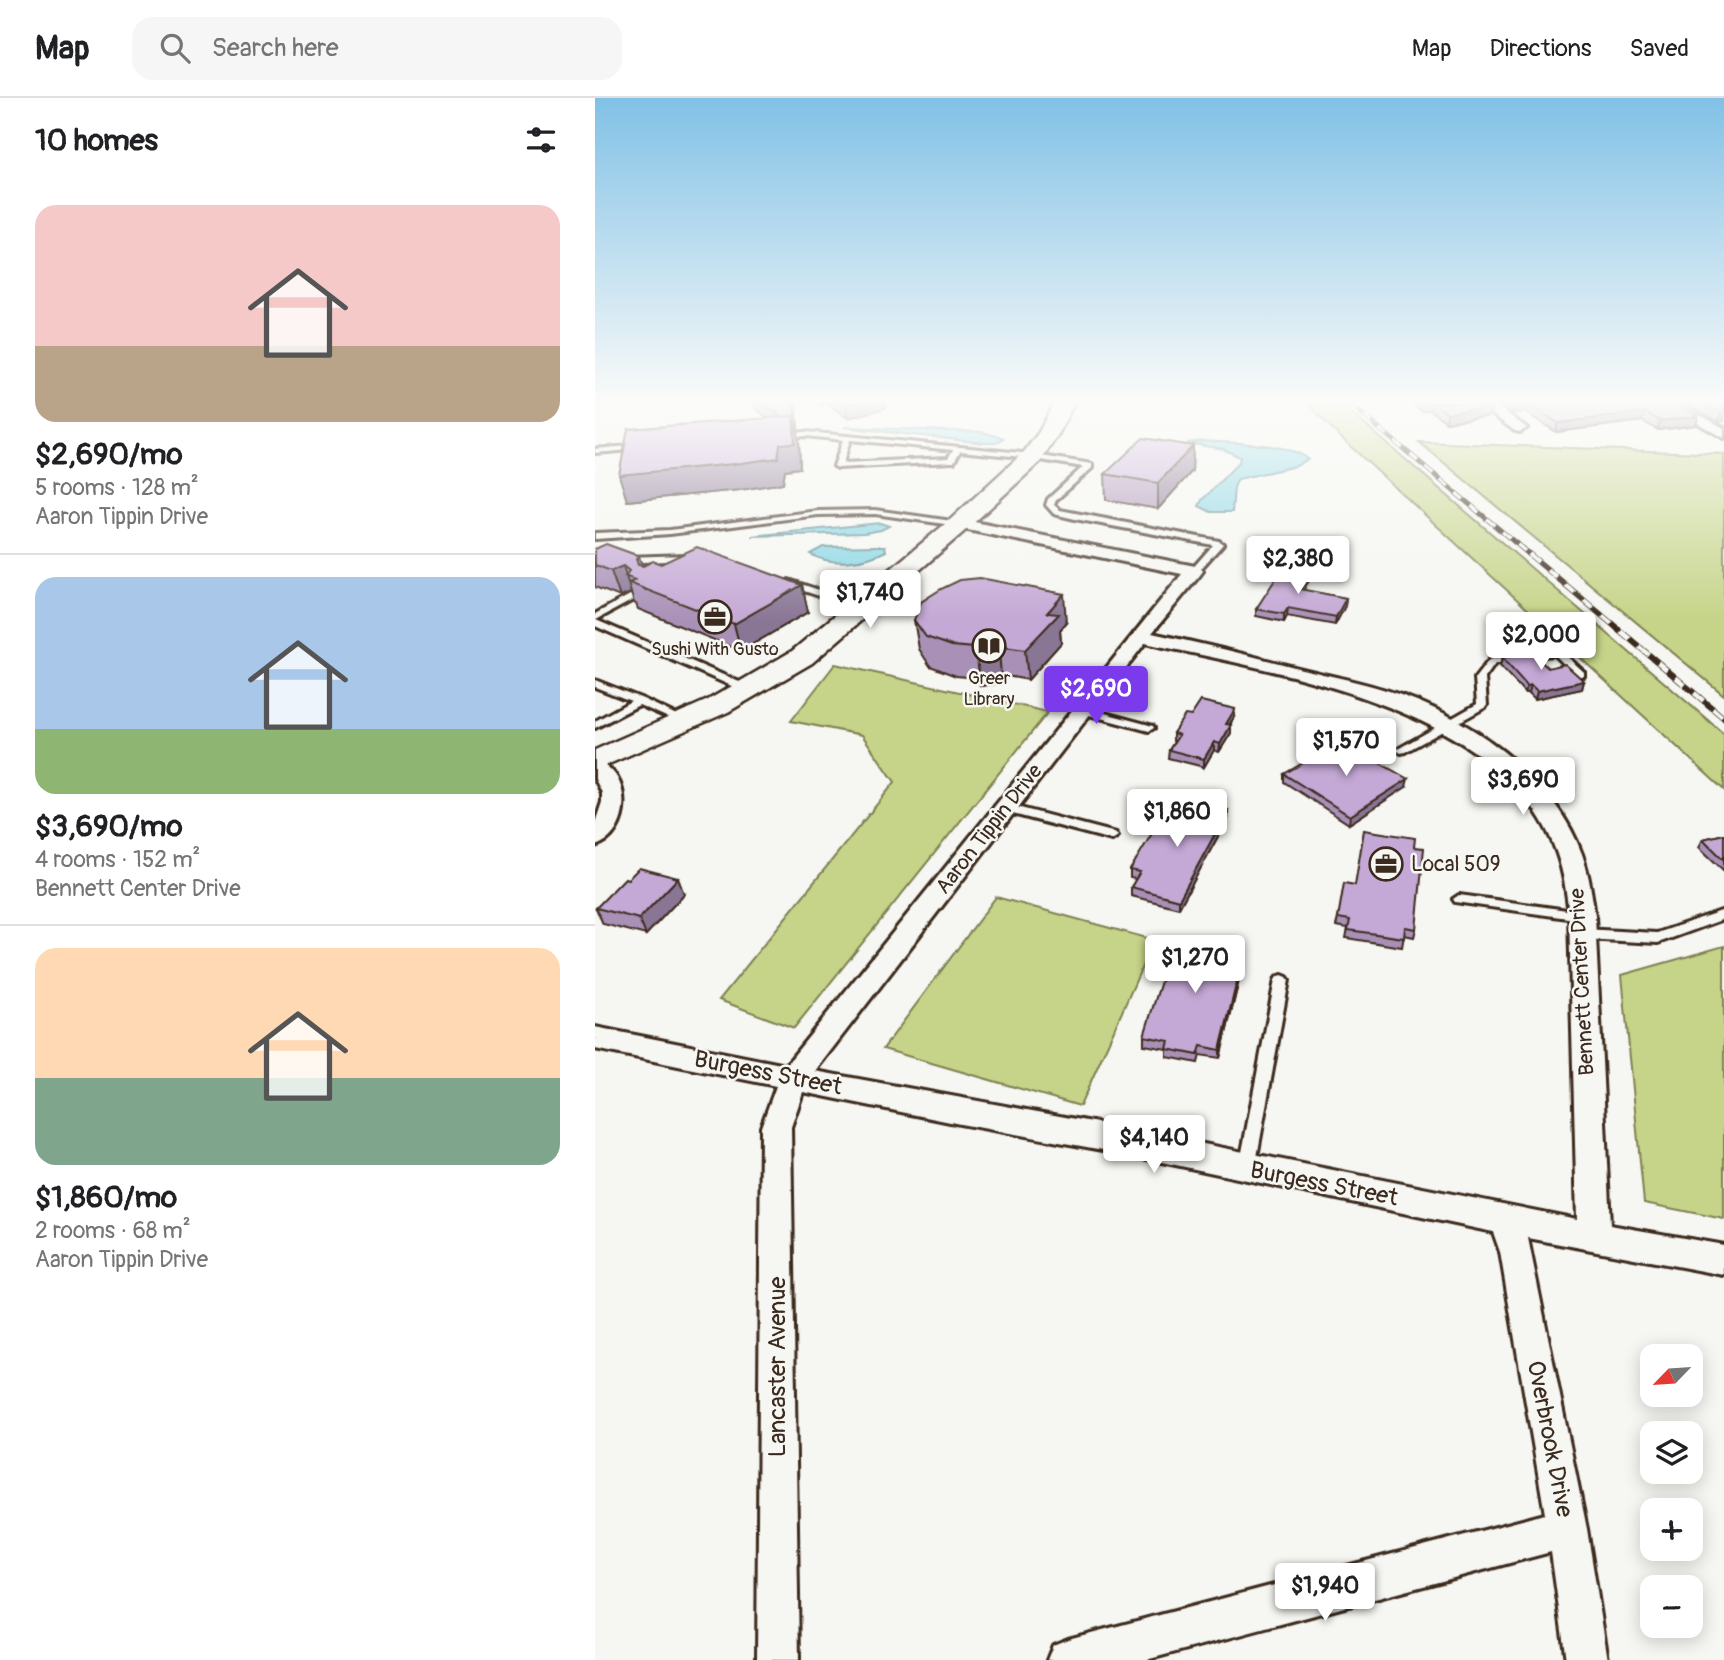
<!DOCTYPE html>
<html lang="en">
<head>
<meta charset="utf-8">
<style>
	body { margin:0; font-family:Pangolin,sans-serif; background:#f6f6f6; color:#202124; height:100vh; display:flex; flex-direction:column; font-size:26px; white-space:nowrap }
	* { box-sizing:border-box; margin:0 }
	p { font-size:23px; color:#757577 }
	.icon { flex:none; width:38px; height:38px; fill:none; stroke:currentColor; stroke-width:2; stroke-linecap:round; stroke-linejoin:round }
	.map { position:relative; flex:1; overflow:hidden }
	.side { display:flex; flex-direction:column; background:#fff; width:595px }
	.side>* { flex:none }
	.needle { width:46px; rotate:245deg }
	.buttons { position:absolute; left:1045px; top:1246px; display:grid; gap:14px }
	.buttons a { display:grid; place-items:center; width:63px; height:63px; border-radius:14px; background:#fff; box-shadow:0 4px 18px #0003; font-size:35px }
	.price { position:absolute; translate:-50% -60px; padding:0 16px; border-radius:7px; background:#fff; color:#222; font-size:23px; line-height:46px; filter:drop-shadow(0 2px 4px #0008) }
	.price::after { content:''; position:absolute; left:50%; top:42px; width:21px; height:16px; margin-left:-10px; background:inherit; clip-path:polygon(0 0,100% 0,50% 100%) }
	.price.selected { background:#7c3aed; color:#fff }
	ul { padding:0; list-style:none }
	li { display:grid; align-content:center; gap:14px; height:371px; padding:0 35px }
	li+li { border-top:2px solid #e0e0e0 }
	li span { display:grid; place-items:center; height:217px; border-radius:21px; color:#555 }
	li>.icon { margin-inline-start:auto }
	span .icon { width:126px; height:126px; fill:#fffc; stroke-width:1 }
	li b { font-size:30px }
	h2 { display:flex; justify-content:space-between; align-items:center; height:84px; padding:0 35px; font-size:30px }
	header { display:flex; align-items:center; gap:42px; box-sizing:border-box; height:98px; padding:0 35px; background:#fff; border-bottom:2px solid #e0e0e0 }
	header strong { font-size:33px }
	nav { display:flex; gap:38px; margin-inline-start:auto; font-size:24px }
	.search { width:490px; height:63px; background:#f6f6f6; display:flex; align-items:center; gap:18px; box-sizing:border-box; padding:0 24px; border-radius:21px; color:#757577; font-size:26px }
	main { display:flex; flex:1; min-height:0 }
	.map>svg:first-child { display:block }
	.green { fill:#c5d488; stroke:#807f53; stroke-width:2 }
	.water { fill:#86d5e4; stroke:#689195; stroke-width:2 }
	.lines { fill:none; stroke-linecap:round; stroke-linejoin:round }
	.lane-casing { stroke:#3b2a1e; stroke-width:6 }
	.street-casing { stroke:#3b2a1e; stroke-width:6 }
	.secondary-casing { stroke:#3b2a1e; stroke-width:5 }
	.lane { fill:#f6f6f2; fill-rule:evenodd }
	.street { fill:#f6f6f2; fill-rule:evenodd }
	.secondary { fill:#f6f6f2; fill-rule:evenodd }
	.rail-far1-casing { stroke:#3b2a1e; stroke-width:5 }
	.rail-casing { stroke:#3b2a1e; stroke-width:6 }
	.rail-far1 { stroke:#f6f6f2; stroke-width:3.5; stroke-dasharray:10; stroke-linecap:butt }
	.rail { stroke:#f6f6f2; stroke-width:4.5; stroke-dasharray:12; stroke-linecap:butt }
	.wall { fill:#a990b7; stroke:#3b2a1e; stroke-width:2 }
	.shaded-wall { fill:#897695; stroke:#3b2a1e; stroke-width:2 }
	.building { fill:#c4a8d5; stroke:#3b2a1e; stroke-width:2 }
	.labels { text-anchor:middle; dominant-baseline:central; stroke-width:5; stroke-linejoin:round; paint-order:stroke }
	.far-poi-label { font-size:18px; fill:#3b2a1e; stroke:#f6f6f2 }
	.street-label { font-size:21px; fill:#3b2a1e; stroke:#f6f6f2 }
	.poi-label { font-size:21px; fill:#3b2a1e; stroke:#f6f6f2; text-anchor:start }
	.near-street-label { font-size:24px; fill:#3b2a1e; stroke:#f6f6f2 }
</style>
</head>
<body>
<header>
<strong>Map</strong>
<div class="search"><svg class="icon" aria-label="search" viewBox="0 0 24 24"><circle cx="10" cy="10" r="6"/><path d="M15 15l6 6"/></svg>Search here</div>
<nav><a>Map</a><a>Directions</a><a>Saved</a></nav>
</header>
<main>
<section class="side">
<h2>10 homes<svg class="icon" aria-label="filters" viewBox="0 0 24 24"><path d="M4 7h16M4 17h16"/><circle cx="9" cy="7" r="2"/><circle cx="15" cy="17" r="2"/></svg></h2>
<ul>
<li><span style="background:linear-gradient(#f6c9c9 65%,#b9a48a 0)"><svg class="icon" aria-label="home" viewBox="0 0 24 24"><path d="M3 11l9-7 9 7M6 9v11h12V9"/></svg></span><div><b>$2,690/mo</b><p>5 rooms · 128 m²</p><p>Aaron Tippin Drive</p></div></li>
<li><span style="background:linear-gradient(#a9c7e8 70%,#8fb573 0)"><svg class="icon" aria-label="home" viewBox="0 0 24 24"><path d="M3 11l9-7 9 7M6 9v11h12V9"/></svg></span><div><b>$3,690/mo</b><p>4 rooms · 152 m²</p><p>Bennett Center Drive</p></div></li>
<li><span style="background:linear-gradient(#ffd9b3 60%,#7fa58c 0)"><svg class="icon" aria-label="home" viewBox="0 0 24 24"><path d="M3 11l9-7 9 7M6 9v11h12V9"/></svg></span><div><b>$1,860/mo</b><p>2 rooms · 68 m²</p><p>Aaron Tippin Drive</p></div></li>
</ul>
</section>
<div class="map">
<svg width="1129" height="1562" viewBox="0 0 1129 1562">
	<rect width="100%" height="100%" fill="#f6f6f2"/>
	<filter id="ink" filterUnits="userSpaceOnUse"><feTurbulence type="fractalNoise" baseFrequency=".0143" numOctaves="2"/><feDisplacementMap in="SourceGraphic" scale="14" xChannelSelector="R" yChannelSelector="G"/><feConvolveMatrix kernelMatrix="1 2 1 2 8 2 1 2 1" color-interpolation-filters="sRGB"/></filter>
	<g filter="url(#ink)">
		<g class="green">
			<path d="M712 305H745L1129 636V692L741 335Z"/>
			<path d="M824 344 1129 356V597Z"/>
			<path d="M240 566 453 614 199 930 124 902 300 684 267 637 196 623Z"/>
			<path d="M401 799 559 842 485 1008 288 951Z"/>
			<path d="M1129 848V1121L1049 1105 1027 877Z"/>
		</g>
		<g class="water">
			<path d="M249 329 387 334 409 340 401 345H389Z"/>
			<path d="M608 343C635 345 692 344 713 361L701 368 643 381 639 389 637 414H616L604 408 607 402 644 364 645 359 628 351 592 345Z"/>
			<path d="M285 425 294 428 286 432 269 435 157 438Z"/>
			<path d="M283 448H290L291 453C270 464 237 469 215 456L228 449Z"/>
		</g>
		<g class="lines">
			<defs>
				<g id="lane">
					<path d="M211 334 427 355 497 366V370L461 402 459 407 465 412 624 443 628 446 602 475 599 476 595 473 618 447 480 421 459 416 451 407 453 401 488 369 427 359 365 353 359 364H356L243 370 239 368 248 342 211 338 189 339 185 337 189 335ZM255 342 358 352 353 360 248 365Z"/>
					<path d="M45 347 49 349 48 351 0 355V351Z"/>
					<path d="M280 412 364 424 368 426 364 428 280 416 223 417 75 436 0 441V435L75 432 223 413Z"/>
					<path d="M92 457 96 460 95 462 0 466V460Z"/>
					<path d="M194 482 269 507 271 509 269 511H263L191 487 190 485Z"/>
					<path d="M35 497 40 500 38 502 1 522 156 589V593H148L0 528V516Z"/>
					<path d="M962 551 965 552 989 574V578H981L960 557 925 560 900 566 890 580 892 607 891 609 810 654 806 655 801 652 882 606 880 580 894 562 925 554Z"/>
					<path d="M0 582 48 601 94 623 89 626 85 625 44 607 0 630V623L36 603 0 589Z"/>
					<path d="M487 609 558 628 559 630 554 633 483 614V610Z"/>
					<path d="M410 706 521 735 523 738 517 742 406 713 404 710 406 707Z"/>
					<path d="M864 797 987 814 993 818 987 822 860 804 858 801Z"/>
					<path d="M1129 812V821L1063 845 988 841 983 839 982 836 983 833 988 831 1062 835Z"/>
					<path d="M687 877 692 879 694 882 660 1070 657 1075 652 1077 647 1075 644 1070 680 882 682 879Z"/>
				</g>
				<g id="street">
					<path d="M882 305H898L932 330 925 334 920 333Z"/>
					<path d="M1067 305H1083L1129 330V340Z"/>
					<path d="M364 421 605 469 608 473 605 477 557 535C608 546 657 558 707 571 736 578 766 584 794 593 872 617 958 677 987 756 994 776 997 797 1000 818L1015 1127 1129 1147V1177L933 1140 992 1431 1013 1562H971L956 1454 551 1562H452L458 1547 473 1541 950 1416 905 1154 898 1134 519 1054 365 1026 208 994 196 1029 204 1562H162L166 1029 181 988 0 951V929L191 967 587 476 358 429 356 426ZM550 545C681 574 912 609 962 756 969 776 972 797 974 818L982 1121 519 1028 220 973Z"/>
					<path d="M0 663C39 673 37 738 0 748V725L7 704V695L0 681Z"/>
				</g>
				<path id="secondary" d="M459 305H479L464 335 445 364 372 431 217 565 133 614 0 672V652L113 602 197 553 356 421 429 354 444 334Z"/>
			</defs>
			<use href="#lane" class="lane-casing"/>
			<use href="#street" class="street-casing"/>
			<use href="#secondary" class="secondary-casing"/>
			<use href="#lane" class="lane"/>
			<use href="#street" class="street"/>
			<use href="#secondary" class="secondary"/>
			<defs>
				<path id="rail-far1" d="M754 305 936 458"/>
				<path id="rail" d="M934 456 1129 620"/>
			</defs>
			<use href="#rail-far1" class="rail-far1-casing"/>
			<use href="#rail" class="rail-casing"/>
			<use href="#rail-far1" class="rail-far1"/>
			<use href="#rail" class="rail"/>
		</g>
		<g class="wall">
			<path d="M159 305H201L203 332H201L204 342 205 370 190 372 188 385 145 392 32 403 173 320 161 311Z"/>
			<path d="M222 305H291V310L253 320 232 306 226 308Z"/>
			<path d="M816 305H891L895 318 851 324 835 312 826 313Z"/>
			<path d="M902 305H1079L1103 318 1101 327 1063 332 1047 323 961 334 930 314 917 315Z"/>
			<path d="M1088 305H1129V323L1123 324Z"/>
			<path d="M598 348 597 373 563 411 511 402 510 376Z"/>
			<path d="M0 451 47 468 66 466 207 487 213 514 146 553 43 511 41 506 39 505 36 495 25 499 0 489Z"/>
			<path d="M716 473 715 481 708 492 751 500 750 508 740 527 692 518 689 524 661 518V511Z"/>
			<path d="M319 522 471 525 465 532 466 545 433 582 406 577 407 585 385 588 384 580 361 578 335 568 324 551Z"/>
			<path d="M907 560 953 570 989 583 987 591 940 601 934 595H930L905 568Z"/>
			<path d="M596 618 639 619 635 627 636 635 624 654 619 652 609 669 573 660 574 652 579 644 578 643V635Z"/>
			<path d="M689 676 811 689 754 726 689 684Z"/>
			<path d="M581 714 633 720 584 810 536 798V789L541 781 535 780V772Z"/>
			<path d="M1129 736V773L1104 749 1108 741Z"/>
			<path d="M819 749 821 831 819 839 809 837 807 849 751 840 753 830 741 828 743 820 760 787Z"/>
			<path d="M89 796 51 837 8 826 1 810Z"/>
			<path d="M650 850V858L625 960 605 957 603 965 572 959V951L549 947V938Z"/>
		</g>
		<g class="shaded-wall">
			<path d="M199 305H201L203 332 200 319Z"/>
			<path d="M263 305H291V310L253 320 251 308Z"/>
			<path d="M828 305H836L835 312 826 313Z"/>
			<path d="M932 305 930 314 917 315 918 307Z"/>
			<path d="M897 309 895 318 851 324 852 315Z"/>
			<path d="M1050 314 1047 323 961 334 963 325Z"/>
			<path d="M1126 315H1129V323L1123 324Z"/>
			<path d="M198 318 204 342 205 370 190 372 188 385 145 392 32 403 24 377 185 346Z"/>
			<path d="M1103 318 1101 327 1063 332 1065 323Z"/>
			<path d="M598 348 597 373 563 411V385Z"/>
			<path d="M44 458 52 484 49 487 51 493 41 461Z"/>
			<path d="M28 468 36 495 25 499 16 473Z"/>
			<path d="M716 473 715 481 704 499 705 491Z"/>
			<path d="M207 487 213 514 146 553 139 526Z"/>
			<path d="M469 496 471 525 465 532 466 545 433 582 430 552 452 515Z"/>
			<path d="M751 500 750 508 740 527 741 519Z"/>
			<path d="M693 510 692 518 689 524V516Z"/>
			<path d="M404 556 407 585 385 588 382 558Z"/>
			<path d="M989 583 987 591 940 601 942 593Z"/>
			<path d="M936 587 934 595H930L932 588Z"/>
			<path d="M640 611 639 619 630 634 631 626Z"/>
			<path d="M636 627V635L624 654 625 646Z"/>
			<path d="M619 644V652L609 669V661Z"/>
			<path d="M813 681 811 689 754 726 755 718Z"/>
			<path d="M633 712V720L584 810V802Z"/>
			<path d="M83 780 89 796 51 837 44 821Z"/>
			<path d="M650 850V858L625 960V952Z"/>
		</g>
		<g class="building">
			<path d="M167 305H199L200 319H199L198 318 186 319Z"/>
			<path d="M246 305H263L251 308Z"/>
			<path d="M839 305H891L897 309 852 315Z"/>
			<path d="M916 305H1079L1103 318 1065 323 1050 314 963 325 932 305 918 307Z"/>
			<path d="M1107 305H1129V315H1126Z"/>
			<path d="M198 318 200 345 185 346 183 360 139 366 24 377 33 331Z"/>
			<path d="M548 340 598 348 563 385 510 376Z"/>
			<path d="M11 446 44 458 41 461 43 467 48 468 58 463 66 466 102 449 207 487 139 526 34 485 40 482 30 478 34 473 28 468 16 473 0 467V451Z"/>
			<path d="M689 468 716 473 705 491 751 500 741 519 693 510 689 516 661 511Z"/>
			<path d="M385 480 469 496 452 515 464 516 430 552 402 548 404 556 382 558 380 550 357 548 331 539 319 522 326 504 346 491 365 482Z"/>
			<path d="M936 554 953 570 970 566 989 583 942 593 936 587 932 588 907 560Z"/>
			<path d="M606 603 640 611 631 626 636 627 625 646 619 644 609 661 574 652 584 637 578 635 590 617 596 618Z"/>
			<path d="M746 643 813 681 755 718 689 676Z"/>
			<path d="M588 702 633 712 584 802 536 789 545 774 535 772 571 712 581 714Z"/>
			<path d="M769 732 820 740 819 749 829 750 821 831 810 829 809 840 753 832 755 822 743 820 749 785 760 787Z"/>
			<path d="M1129 736V762L1108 741Z"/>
			<path d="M44 770 83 780 44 821 1 810 30 780 33 781Z"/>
			<path d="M580 838 650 850 625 952 606 948 603 957 572 951 574 943 549 938Z"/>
		</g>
	</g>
	<linearGradient id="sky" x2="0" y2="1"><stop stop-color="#81c1e6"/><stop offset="0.58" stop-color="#fbfbf9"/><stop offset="1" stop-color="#fbfbf9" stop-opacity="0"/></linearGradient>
	<rect width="1129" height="523" fill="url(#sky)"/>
	<defs>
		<symbol id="office-ring" viewBox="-11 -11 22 22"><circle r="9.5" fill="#f6f6f2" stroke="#3b2a1e" stroke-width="1.5"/><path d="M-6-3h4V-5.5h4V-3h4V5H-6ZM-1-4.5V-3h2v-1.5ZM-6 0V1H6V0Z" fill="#3b2a1e"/></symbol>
		<symbol id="library-ring" viewBox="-11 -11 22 22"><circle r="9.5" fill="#f6f6f2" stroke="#3b2a1e" stroke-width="1.5"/><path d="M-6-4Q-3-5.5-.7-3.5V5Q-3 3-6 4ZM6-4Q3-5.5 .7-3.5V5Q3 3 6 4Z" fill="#3b2a1e"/></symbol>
	</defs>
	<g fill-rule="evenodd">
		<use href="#office-ring" x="101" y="500" width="38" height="38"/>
		<use href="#library-ring" x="375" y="529" width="38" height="38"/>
		<use href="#office-ring" x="772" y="747" width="38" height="38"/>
	</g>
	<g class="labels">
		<g class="far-poi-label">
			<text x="120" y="551">Sushi With Gusto</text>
			<text x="394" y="580">Greer<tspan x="394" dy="21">Library</tspan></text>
		</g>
		<g class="street-label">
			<text transform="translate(394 731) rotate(-52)">Aaron Tippin Drive</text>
			<text transform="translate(987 884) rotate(-93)">Bennett Center Drive</text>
		</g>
		<g class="poi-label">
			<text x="816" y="766">Local 509</text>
		</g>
		<g class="near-street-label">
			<text transform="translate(173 975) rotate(11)">Burgess Street</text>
			<text transform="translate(729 1086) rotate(11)">Burgess Street</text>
			<text transform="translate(182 1269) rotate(-90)">Lancaster Avenue</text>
			<text transform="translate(955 1341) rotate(79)">Overbrook Drive</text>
		</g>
	</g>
</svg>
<div class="buttons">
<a><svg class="needle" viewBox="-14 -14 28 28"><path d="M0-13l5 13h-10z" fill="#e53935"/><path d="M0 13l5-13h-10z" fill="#757577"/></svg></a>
<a><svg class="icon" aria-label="layers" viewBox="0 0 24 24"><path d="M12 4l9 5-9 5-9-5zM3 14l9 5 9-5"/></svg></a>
<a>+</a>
<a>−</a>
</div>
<b class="price" style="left:703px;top:498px">$2,380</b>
<b class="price" style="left:275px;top:532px">$1,740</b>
<b class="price" style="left:946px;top:574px">$2,000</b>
<b class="price selected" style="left:501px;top:628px">$2,690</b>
<b class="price" style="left:751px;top:680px">$1,570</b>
<b class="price" style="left:928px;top:719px">$3,690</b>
<b class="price" style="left:582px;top:751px">$1,860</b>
<b class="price" style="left:600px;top:897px">$1,270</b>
<b class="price" style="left:559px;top:1077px">$4,140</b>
<b class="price" style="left:730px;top:1525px">$1,940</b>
</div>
</main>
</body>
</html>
